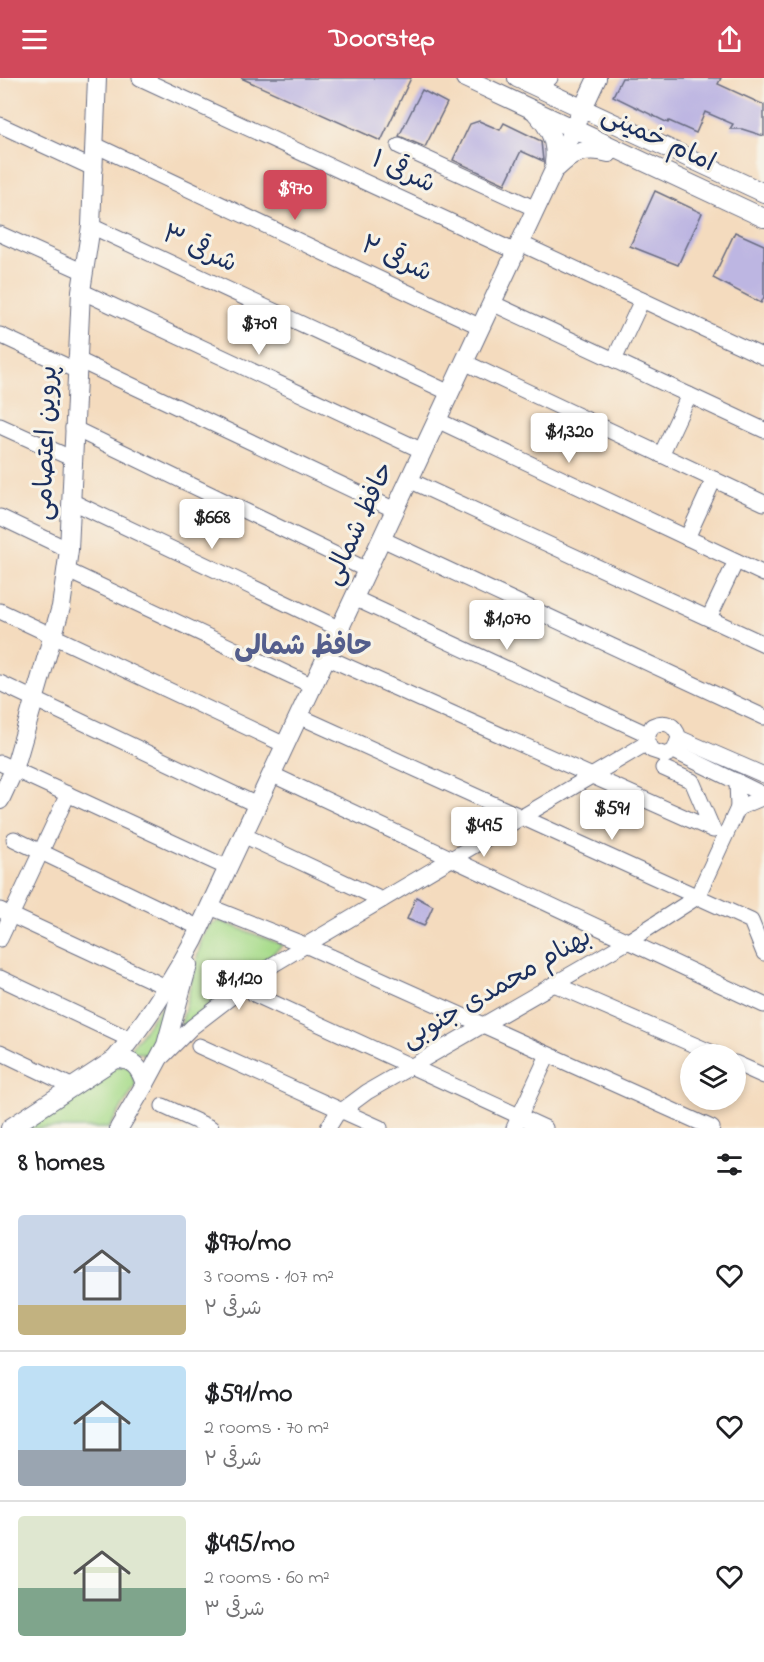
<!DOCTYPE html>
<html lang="en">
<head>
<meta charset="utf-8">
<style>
	body { margin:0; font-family:"Indie Flower","Playpen Sans Arabic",sans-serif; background:#f2f2f2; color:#202124; height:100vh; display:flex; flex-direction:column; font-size:22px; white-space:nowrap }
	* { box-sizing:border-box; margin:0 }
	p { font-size:20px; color:#757577 }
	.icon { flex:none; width:33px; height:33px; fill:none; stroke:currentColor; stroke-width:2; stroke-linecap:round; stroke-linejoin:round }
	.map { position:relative; height:1050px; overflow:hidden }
	.sheet { display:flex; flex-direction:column; background:#fff; flex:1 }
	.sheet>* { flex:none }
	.tools { position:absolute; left:680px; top:966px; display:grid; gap:12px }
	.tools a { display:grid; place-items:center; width:66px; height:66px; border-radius:50%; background:#fff; box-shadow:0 3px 9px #0003; font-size:30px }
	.price { position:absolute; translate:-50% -51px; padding:0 14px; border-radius:6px; background:#fff; color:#222; font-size:20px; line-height:39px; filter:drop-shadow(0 2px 3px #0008) }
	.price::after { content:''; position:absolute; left:50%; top:36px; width:18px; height:14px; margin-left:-9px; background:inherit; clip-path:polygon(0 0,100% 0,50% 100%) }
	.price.selected { background:#d1495b; color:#fff }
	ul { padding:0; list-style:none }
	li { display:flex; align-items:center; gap:18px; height:150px; padding:0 18px }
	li+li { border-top:2px solid #e0e0e0 }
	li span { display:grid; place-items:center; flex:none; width:168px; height:120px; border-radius:6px; color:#555 }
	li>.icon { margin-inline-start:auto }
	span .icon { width:72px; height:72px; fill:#fffc; stroke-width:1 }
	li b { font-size:26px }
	h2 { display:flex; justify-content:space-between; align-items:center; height:72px; padding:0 18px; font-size:26px }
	header { display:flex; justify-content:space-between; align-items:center; height:78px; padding:0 18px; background:#d1495b; color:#fff; font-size:27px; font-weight:700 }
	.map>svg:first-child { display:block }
	.green { fill:#a7dc8b; stroke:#618674; stroke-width:1.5 }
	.building { fill:#bdb6e2 }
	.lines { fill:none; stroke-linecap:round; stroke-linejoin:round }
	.minor-casing { stroke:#676b80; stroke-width:17 }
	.major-casing { stroke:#676b80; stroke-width:20 }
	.minor { stroke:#fff; stroke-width:15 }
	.major { stroke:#fff; stroke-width:18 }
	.labels { text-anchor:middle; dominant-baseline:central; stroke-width:6; stroke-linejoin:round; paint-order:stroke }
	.street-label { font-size:26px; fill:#1b2f5e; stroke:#f7f3e8 }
	.neighbourhood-label { font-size:27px; font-weight:bold; fill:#545e8c; stroke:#f7f3e8 }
</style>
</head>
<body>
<header><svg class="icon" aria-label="menu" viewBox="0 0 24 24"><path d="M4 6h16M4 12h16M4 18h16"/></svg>Doorstep<svg class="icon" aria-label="share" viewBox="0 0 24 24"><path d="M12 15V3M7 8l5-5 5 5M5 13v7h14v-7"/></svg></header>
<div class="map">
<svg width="764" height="1050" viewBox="0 0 764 1050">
	<rect width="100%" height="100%" fill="#f7f3e8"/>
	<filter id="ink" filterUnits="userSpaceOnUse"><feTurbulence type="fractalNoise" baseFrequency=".0167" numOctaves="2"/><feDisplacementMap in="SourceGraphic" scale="12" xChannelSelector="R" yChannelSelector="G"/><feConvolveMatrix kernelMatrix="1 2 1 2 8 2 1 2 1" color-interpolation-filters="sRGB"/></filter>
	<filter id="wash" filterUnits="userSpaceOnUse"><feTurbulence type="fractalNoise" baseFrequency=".008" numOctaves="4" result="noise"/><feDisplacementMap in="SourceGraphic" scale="24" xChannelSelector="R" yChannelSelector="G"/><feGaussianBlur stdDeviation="1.35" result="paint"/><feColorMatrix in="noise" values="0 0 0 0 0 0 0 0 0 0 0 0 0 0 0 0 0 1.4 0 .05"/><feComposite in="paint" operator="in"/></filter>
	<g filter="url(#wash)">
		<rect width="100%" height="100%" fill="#f4dbbe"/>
		<g class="green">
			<path d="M220 843 283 867 180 951 202 860 210 847Z"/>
			<path d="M179 904 149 988 143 975 128 974Z"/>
			<path d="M117 988H130L136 1007 109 1050H26Z"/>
		</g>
		<g id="blocks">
			<g class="building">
				<path d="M241 0H411L381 63Z"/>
				<path d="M622 0H721L718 6 764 27V58L742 51H730L733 46 705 34 696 55 669 43 668 45 613 18Z"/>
				<path d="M422 12 447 25 425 69 399 58Z"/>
				<path d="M479 43 500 52 504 45 541 63 543 83 521 73 505 106 453 82 470 46Z"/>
				<path d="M655 113 702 135 678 187 630 168Z"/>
				<path d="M735 154 764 167V219L761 225 713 200Z"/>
				<path d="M416 819 433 828 424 848 407 841Z"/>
			</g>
		</g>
	</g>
	<g filter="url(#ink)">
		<use href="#blocks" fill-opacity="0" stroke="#676b80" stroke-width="1.5"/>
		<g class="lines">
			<defs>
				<g id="minor">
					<path d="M140 0 516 174"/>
					<path d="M527 5 550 0"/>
					<path d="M0 47 95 91"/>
					<path d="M95 67 481 249"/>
					<path d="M399 68 536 131"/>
					<path d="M91 148 450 315"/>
					<path d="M0 156 84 194"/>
					<path d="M520 165 764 279"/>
					<path d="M81 213 423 373"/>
					<path d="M492 225 764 352"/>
					<path d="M0 257 75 292"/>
					<path d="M76 281 395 432"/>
					<path d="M614 282 642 222"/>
					<path d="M464 284 764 425"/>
					<path d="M437 342 764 496"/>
					<path d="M0 348 73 381"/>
					<path d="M73 350 367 492"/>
					<path d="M661 377 689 317"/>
					<path d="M409 402 764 566"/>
					<path d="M71 423 340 551"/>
					<path d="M0 439 69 472"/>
					<path d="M687 460 714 401"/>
					<path d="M382 461 764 639"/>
					<path d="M66 492 313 608"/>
					<path d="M354 520 647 656"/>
					<path d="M0 533 285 667"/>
					<path d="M709 540 736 483"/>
					<path d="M326 579 713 752 692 703 663 690"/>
					<path d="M0 605 257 727"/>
					<path d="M299 638 751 843 764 875"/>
					<path d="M679 660 674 673 666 677 651 672 646 661 652 648C665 642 675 646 679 660L764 697"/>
					<path d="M674 673 764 717"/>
					<path d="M0 685 228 790"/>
					<path d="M271 696 764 927"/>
					<path d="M737 703 738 730 764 719"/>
					<path d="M243 757 382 822"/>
					<path d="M14 761 200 850"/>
					<path d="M697 819 738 730"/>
					<path d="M210 829 305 867 712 1050"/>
					<path d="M0 832 168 910"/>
					<path d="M0 861 68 716"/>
					<path d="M0 900 131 962"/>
					<path d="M554 906 715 976"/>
					<path d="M254 916 545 1050"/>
					<path d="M199 968 380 1050"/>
					<path d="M0 974 73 1009"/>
					<path d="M163 978 192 949 274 886 647 665"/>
					<path d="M735 985 764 998"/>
					<path d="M163 1028 211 1050"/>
					<path d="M328 1050 336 1037 367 1014 627 864 697 819"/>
					<path d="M514 1050 548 977"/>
				</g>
				<g id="major">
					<path d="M465 0 764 140"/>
					<path d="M517 0 764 115"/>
					<path d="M536 35C550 50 557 65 554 85"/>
					<path d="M557 90C574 73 586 69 609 75"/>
					<path d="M0 722 14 692 61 529 69 472 81 213 91 148 97 0"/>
					<path d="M115 981C146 944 171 905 194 862L597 0"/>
					<path d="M145 1006 166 967 188 887"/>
					<path d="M10 1050 115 981C133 980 140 990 145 1006L119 1050"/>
				</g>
			</defs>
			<use href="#minor" class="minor-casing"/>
			<use href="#major" class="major-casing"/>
			<use href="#minor" class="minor"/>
			<use href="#major" class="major"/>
		</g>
	</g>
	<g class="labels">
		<g class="street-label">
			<text transform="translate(658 62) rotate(25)">امام خمینی</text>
			<text transform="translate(403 95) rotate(25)">۱ شرقی</text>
			<text transform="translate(199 172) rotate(25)">۳ شرقی</text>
			<text transform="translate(396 182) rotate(25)">۲ شرقی</text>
			<text transform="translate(47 365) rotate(-88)">پروین اعتصامی</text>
			<text transform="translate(360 446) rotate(-65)">حافظ شمالی</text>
			<text transform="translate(497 911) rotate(-30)">بهنام محمدی جنوبی</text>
		</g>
		<g class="neighbourhood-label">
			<text x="303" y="569">حافظ شمالی</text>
		</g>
	</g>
</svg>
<div class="tools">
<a><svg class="icon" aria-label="layers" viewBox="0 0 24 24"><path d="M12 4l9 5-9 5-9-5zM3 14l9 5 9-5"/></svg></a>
</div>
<b class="price selected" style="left:295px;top:143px">$970</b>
<b class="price" style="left:259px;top:278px">$709</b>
<b class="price" style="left:569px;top:386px">$1,320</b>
<b class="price" style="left:212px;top:472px">$668</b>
<b class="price" style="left:507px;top:573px">$1,070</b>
<b class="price" style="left:612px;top:763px">$591</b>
<b class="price" style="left:484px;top:780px">$495</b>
<b class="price" style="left:239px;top:933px">$1,120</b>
</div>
<section class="sheet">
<h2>8 homes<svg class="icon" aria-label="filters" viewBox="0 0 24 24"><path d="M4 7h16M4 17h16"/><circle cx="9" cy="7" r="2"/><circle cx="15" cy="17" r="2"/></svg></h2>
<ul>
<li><span style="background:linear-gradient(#c9d6e8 75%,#c2b280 0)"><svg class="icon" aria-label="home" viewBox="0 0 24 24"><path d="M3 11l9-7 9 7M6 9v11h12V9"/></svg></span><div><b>$970/mo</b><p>3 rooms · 107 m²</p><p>۲ شرقی</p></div><svg class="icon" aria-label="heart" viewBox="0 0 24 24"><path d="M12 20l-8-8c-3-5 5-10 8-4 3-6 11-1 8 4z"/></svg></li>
<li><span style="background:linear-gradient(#bfe0f5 70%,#9aa5b1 0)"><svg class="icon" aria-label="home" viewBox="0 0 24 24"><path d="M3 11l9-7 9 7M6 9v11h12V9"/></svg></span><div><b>$591/mo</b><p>2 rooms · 70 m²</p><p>۲ شرقی</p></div><svg class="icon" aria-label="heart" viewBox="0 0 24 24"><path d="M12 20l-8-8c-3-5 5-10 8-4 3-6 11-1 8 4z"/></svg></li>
<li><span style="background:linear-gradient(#dfe7d0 60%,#7fa58c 0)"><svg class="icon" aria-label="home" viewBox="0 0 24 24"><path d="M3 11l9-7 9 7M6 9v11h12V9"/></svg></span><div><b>$495/mo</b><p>2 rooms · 60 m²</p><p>۳ شرقی</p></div><svg class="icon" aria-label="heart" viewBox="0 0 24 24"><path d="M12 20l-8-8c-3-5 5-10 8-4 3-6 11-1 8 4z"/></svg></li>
</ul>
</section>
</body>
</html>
